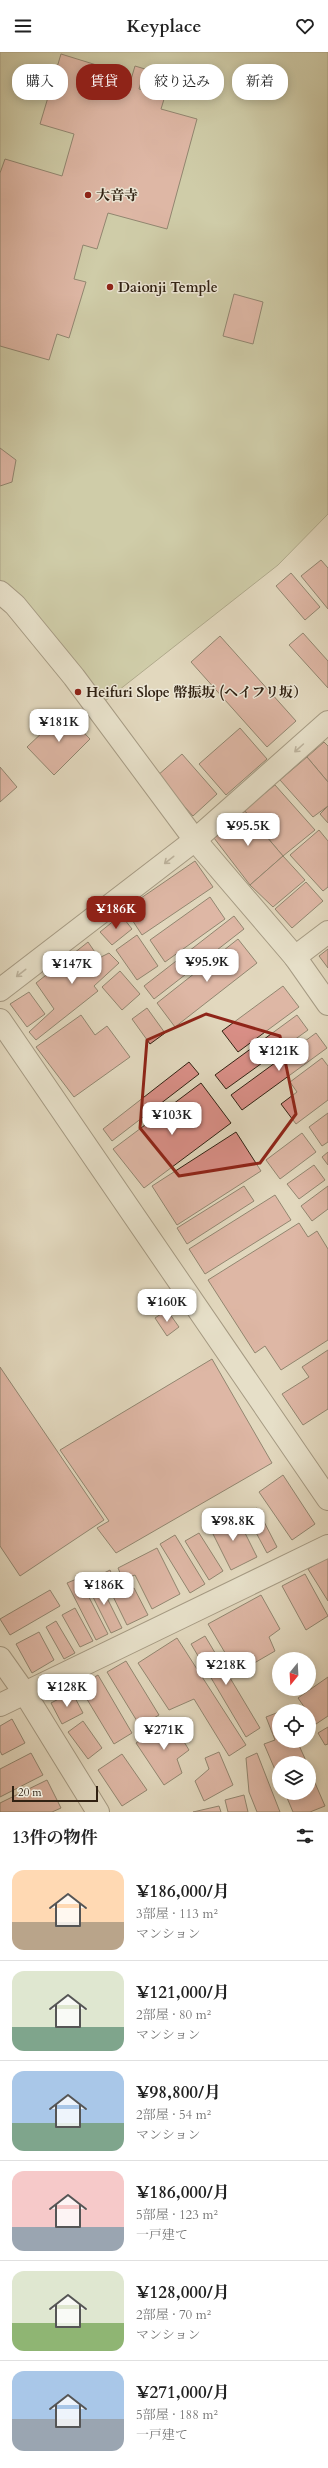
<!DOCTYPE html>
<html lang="ja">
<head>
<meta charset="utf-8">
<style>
	body { margin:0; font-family:Cardo,"Noto Serif JP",serif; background:#f2f2f2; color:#222; height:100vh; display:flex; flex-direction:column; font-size:15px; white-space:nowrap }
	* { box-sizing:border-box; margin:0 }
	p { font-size:13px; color:#767676 }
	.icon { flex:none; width:22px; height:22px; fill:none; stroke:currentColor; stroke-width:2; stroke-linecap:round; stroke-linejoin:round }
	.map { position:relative; height:1760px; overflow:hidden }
	.sheet { display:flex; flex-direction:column; background:#fff; flex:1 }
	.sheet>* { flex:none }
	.top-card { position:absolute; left:12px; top:12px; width:304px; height:36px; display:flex; gap:8px }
	.needle { width:26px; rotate:198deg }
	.tools { position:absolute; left:272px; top:1600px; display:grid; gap:8px }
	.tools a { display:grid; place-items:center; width:44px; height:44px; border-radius:50%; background:#fff; box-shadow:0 2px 10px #0003; font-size:20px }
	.scale { position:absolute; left:12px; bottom:10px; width:86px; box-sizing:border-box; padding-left:4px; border:2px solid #312213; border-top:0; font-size:11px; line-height:14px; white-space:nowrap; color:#312213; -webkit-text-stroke:3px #ece6d5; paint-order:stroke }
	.price { position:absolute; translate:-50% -34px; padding:0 9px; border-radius:8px; background:#fff; color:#222; font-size:13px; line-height:26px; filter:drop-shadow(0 1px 2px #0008) }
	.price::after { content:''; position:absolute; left:50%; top:24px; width:12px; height:9px; margin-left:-6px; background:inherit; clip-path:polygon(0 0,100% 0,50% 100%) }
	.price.selected { background:#8f2418; color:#fff }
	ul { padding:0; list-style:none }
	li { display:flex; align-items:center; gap:12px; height:100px; padding:0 12px }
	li+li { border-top:1px solid #e0e0e0 }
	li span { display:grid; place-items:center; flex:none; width:112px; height:80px; border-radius:12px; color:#555 }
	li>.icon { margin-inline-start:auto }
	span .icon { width:48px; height:48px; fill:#fffc; stroke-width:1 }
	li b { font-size:17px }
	h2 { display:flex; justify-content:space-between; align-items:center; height:48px; padding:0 12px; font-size:17px }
	.chip { padding:0 14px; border-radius:16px; background:#fff; box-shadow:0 2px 10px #0003; font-size:14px; line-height:36px }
	.chip.selected { background:#8f2418; color:#fff }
	header { display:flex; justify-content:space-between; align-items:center; height:52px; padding:0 12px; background:#fff; font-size:18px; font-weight:800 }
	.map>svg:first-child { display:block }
	.green { fill:#b8bd8e; stroke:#747050 }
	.building { fill:#d98f87; stroke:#312213 }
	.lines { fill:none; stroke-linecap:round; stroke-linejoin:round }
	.minor-casing { stroke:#5d503e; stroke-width:24 }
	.minor { stroke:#ece6d5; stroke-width:22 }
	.oneway { stroke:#8e8474 }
	.marked { fill:none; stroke:#8f2418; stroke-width:3; stroke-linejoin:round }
	.poi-dot { fill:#8f2418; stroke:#ece6d5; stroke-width:1.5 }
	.labels { text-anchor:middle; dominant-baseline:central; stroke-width:3; stroke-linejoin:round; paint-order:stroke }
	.poi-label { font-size:14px; font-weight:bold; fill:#312213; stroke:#ece6d5; text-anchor:start }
</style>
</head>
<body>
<header><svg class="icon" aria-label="menu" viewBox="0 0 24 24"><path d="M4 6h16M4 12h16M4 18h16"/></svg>Keyplace<svg class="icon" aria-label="heart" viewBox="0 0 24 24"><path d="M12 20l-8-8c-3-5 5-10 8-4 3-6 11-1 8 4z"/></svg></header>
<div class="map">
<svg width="328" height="1760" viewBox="0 0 328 1760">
	<rect width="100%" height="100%" fill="#e2d8be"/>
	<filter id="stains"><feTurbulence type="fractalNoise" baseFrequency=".005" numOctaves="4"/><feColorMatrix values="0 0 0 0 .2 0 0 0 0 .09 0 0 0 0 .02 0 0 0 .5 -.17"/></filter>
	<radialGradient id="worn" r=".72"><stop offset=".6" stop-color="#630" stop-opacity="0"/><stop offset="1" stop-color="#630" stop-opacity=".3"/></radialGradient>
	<path class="green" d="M0 0H328V462L278 513 105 649 18 542 0 528Z"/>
	<g class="building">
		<path d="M61 2 103 15 96 39 117 45 121 31 129 34 135 14 145 17 139 37 165 44 161 57 197 67 167 177 108 161 97 197 83 193 74 227 86 230 69 286 57 282 49 308 0 294V121L5 107 62 124 74 82 40 72Z"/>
		<path d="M234 242 263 250 253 292 223 284Z"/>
		<path d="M0 396 16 408 12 430 0 434Z"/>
		<path d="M321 508 328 516V557L301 524Z"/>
		<path d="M291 521 320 555 305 568 276 534Z"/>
		<path d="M303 581 328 609V636L289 593Z"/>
		<path d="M220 584 296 669 267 695 191 610Z"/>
		<path d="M64 660 90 687 54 723 27 695Z"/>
		<path d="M240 676 267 707 226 743 199 712Z"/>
		<path d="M324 690 328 694V730L307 705Z"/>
		<path d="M182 702 217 742 193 764 157 724Z"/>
		<path d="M307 705 328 730V754L313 765 280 728Z"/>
		<path d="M0 715 17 735 0 750Z"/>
		<path d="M275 733 315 778 283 804 244 758Z"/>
		<path d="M328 754V771L320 762Z"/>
		<path d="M244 758 283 804 250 833 214 786Z"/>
		<path d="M319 778 328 789V835L323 839 290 803Z"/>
		<path d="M283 804 305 828 273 855 250 833Z"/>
		<path d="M195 809 213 835 142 883 125 857Z"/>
		<path d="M306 830 323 849 292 876 275 857Z"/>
		<path d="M210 845 225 867 165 910 150 888Z"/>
		<path d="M121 863 132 877 112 893 100 880Z"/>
		<path d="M234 864 244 877 154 947 144 934Z"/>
		<path d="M137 883 158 914 137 928 116 898Z"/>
		<path d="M238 887 257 911 175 975 157 951Z"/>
		<path d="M88 890 99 906 109 901 119 911 94 934 98 939 36 988 29 980 54 957 36 931Z"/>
		<path d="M328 897V916L319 904Z"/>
		<path d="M120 919 140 942 122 958 102 935Z"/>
		<path d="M283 934 299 955 238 1000 222 979Z"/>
		<path d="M29 940 45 962 27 975 10 952Z"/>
		<path d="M147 956 165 981 150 992 132 967Z"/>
		<path d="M81 963 95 983 107 974 130 1005 74 1045 36 995Z"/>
		<path d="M297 963 308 978 226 1037 215 1023Z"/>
		<path d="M316 981 327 996 242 1058 231 1043Z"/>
		<path d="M322 1006 328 1014V1048L296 1072 281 1052 297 1040 290 1030Z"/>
		<path d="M189 1010 199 1022 112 1089 103 1077Z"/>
		<path d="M201 1031 231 1071 144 1136 113 1097Z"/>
		<path d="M328 1061V1090L322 1094 309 1075Z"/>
		<path d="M236 1080 261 1119 177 1173 152 1134Z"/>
		<path d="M302 1081 316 1100 280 1127 266 1108Z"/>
		<path d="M328 1100V1113L322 1105Z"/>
		<path d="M314 1113 325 1128 299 1147 287 1132Z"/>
		<path d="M244 1134 254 1149 187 1192 177 1176Z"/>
		<path d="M328 1134V1157L312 1169 301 1154Z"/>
		<path d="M275 1143 291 1168 205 1222 189 1197Z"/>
		<path d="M299 1171 308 1185 317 1179 328 1197V1288L281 1318 265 1294 255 1301 208 1228Z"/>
		<path d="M167 1258 179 1275 167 1284 155 1266Z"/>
		<path d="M328 1298V1357L303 1373 282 1342 309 1325 302 1315Z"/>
		<path d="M212 1307 272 1411 116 1501 97 1476 109 1469 60 1398Z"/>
		<path d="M0 1315 104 1468 20 1524 0 1494Z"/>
		<path d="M283 1423 315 1472 292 1488 259 1440Z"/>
		<path d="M257 1456 277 1495 267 1501 246 1462Z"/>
		<path d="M235 1461 257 1505 231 1518 209 1474Z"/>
		<path d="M199 1481 223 1519 209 1528 185 1489Z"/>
		<path d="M175 1483 205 1532 190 1541 160 1492Z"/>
		<path d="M157 1496 180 1542 152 1557 135 1523 123 1528 118 1516Z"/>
		<path d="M328 1505V1549L308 1517Z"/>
		<path d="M110 1518 120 1541 134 1536 148 1563 127 1573 102 1522Z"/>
		<path d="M305 1522 328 1564 306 1578 282 1534Z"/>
		<path d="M79 1526 108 1582 96 1588 67 1531Z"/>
		<path d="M98 1528 122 1576 111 1581 87 1533Z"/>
		<path d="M50 1538 60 1554 10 1583 0 1567Z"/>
		<path d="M261 1543 280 1577 269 1585 275 1599 237 1621 208 1572Z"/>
		<path d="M75 1556 93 1589 80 1595 62 1563Z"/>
		<path d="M56 1569 75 1601 64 1607 46 1575Z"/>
		<path d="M39 1580 54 1608 32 1621 16 1592Z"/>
		<path d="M205 1584 260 1676 246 1685 191 1592Z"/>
		<path d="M177 1586 246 1693 229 1704 194 1647 169 1658 138 1611Z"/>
		<path d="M126 1609 159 1663 140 1674 107 1620Z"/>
		<path d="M98 1623 132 1681 114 1692 79 1634Z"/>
		<path d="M328 1625V1664L316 1672 298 1646Z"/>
		<path d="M72 1640 83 1661 62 1672 51 1651Z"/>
		<path d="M279 1660V1689H297L307 1711H279V1727L264 1692 275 1688 266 1665Z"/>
		<path d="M12 1667 25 1691 2 1703 0 1699V1674Z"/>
		<path d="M170 1667 189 1698 177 1707 182 1721 164 1733 136 1691Z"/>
		<path d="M83 1669 102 1696 88 1707 68 1680Z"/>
		<path d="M328 1675V1692L325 1693 318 1681Z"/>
		<path d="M219 1700 233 1733 204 1749 195 1729 209 1717 205 1706Z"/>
		<path d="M31 1701 43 1723 0 1745V1717Z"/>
		<path d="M257 1701 280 1760H257L249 1740 246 1706Z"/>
		<path d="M122 1702 147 1738 122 1754 98 1718Z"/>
		<path d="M309 1717 325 1754 310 1760H293L285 1741H309Z"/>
		<path d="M47 1728 61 1756 52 1760H0V1751Z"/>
		<path d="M244 1743 248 1760H228L225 1748Z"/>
		<path d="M219 1754 221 1760H193Z"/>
	</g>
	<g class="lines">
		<defs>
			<g id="minor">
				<path d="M0 540 15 553 74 625 195 788 295 905 328 952"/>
				<path d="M295 905 328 880"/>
				<path d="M0 938 195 788 328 670"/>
				<path d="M0 968 328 1447"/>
				<path d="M0 1606 24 1640 98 1760"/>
				<path d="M0 1653 328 1494"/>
			</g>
		</defs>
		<use href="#minor" class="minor-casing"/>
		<use href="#minor" class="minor"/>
	</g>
	<defs><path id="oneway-shaft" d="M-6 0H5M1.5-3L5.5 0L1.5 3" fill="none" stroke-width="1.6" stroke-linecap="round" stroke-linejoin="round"/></defs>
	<g class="oneway">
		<use href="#oneway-shaft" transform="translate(299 696) rotate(138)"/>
		<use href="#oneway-shaft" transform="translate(169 808) rotate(142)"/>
		<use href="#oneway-shaft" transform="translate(21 921) rotate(142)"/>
	</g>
	<path d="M0 0H328V1760H0ZM206 962 280 984 296 1062 260 1111 179 1124 140 1076 147 988Z" fill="#e2d8be" fill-opacity=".55" fill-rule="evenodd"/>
	<path class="marked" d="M206 962 280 984 296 1062 260 1111 179 1124 140 1076 147 988Z"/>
	<g class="poi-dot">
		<circle cx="88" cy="143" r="4"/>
		<circle cx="110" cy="235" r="4"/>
		<circle cx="78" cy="640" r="4"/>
	</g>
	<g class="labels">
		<g class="poi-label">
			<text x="96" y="143">大音寺</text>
			<text x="118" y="235">Daionji Temple</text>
			<text x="86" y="640">Heifuri Slope 幣振坂 (ヘイフリ坂）</text>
		</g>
	</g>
	<rect width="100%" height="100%" filter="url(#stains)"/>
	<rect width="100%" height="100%" fill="url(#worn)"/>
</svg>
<div class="tools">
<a><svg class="needle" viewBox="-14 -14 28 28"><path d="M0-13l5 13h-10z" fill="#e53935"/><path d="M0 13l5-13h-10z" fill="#767676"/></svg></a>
<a><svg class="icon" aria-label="locate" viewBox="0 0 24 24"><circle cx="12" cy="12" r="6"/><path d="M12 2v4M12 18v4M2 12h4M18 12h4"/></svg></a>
<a><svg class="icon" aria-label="layers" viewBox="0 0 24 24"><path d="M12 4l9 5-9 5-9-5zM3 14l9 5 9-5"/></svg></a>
</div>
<div class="scale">20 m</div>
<b class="price" style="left:59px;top:691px">¥181K</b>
<b class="price" style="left:248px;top:795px">¥95.5K</b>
<b class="price selected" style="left:116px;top:878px">¥186K</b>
<b class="price" style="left:207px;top:931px">¥95.9K</b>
<b class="price" style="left:72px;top:933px">¥147K</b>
<b class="price" style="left:279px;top:1020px">¥121K</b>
<b class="price" style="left:172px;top:1084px">¥103K</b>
<b class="price" style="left:167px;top:1271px">¥160K</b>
<b class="price" style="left:233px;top:1490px">¥98.8K</b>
<b class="price" style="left:104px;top:1554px">¥186K</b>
<b class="price" style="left:226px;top:1634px">¥218K</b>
<b class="price" style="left:67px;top:1656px">¥128K</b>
<b class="price" style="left:164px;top:1699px">¥271K</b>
<div class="top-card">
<a class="chip">購入</a>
<a class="chip selected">賃貸</a>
<a class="chip">絞り込み</a>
<a class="chip">新着</a>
</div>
</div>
<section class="sheet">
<h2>13件の物件<svg class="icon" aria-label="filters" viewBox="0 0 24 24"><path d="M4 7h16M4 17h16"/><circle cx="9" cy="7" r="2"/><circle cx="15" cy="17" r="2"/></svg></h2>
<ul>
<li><span style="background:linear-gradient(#ffd9b3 65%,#b9a48a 0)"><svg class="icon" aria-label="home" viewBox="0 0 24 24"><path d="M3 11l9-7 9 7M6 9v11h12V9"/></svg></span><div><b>¥186,000/月</b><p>3部屋 · 113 m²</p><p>マンション</p></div></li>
<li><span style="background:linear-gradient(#dfe7d0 70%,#7fa58c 0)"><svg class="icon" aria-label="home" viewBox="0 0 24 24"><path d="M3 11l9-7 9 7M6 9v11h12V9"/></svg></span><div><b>¥121,000/月</b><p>2部屋 · 80 m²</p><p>マンション</p></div></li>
<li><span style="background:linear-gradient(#a9c7e8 65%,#7fa58c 0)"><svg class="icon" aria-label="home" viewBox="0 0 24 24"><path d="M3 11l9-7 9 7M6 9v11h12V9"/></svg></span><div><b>¥98,800/月</b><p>2部屋 · 54 m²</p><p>マンション</p></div></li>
<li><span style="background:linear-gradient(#f6c9c9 70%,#9aa5b1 0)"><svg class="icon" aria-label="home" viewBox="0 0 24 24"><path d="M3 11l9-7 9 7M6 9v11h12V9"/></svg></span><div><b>¥186,000/月</b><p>5部屋 · 123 m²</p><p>一戸建て</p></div></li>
<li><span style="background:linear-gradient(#dfe7d0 65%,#8fb573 0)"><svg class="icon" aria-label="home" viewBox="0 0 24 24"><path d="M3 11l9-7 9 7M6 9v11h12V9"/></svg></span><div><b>¥128,000/月</b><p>2部屋 · 70 m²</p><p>マンション</p></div></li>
<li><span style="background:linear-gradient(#a9c7e8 60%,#9aa5b1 0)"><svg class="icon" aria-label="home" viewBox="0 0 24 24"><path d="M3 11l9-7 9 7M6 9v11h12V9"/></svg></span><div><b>¥271,000/月</b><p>5部屋 · 188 m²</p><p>一戸建て</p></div></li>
</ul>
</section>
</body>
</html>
